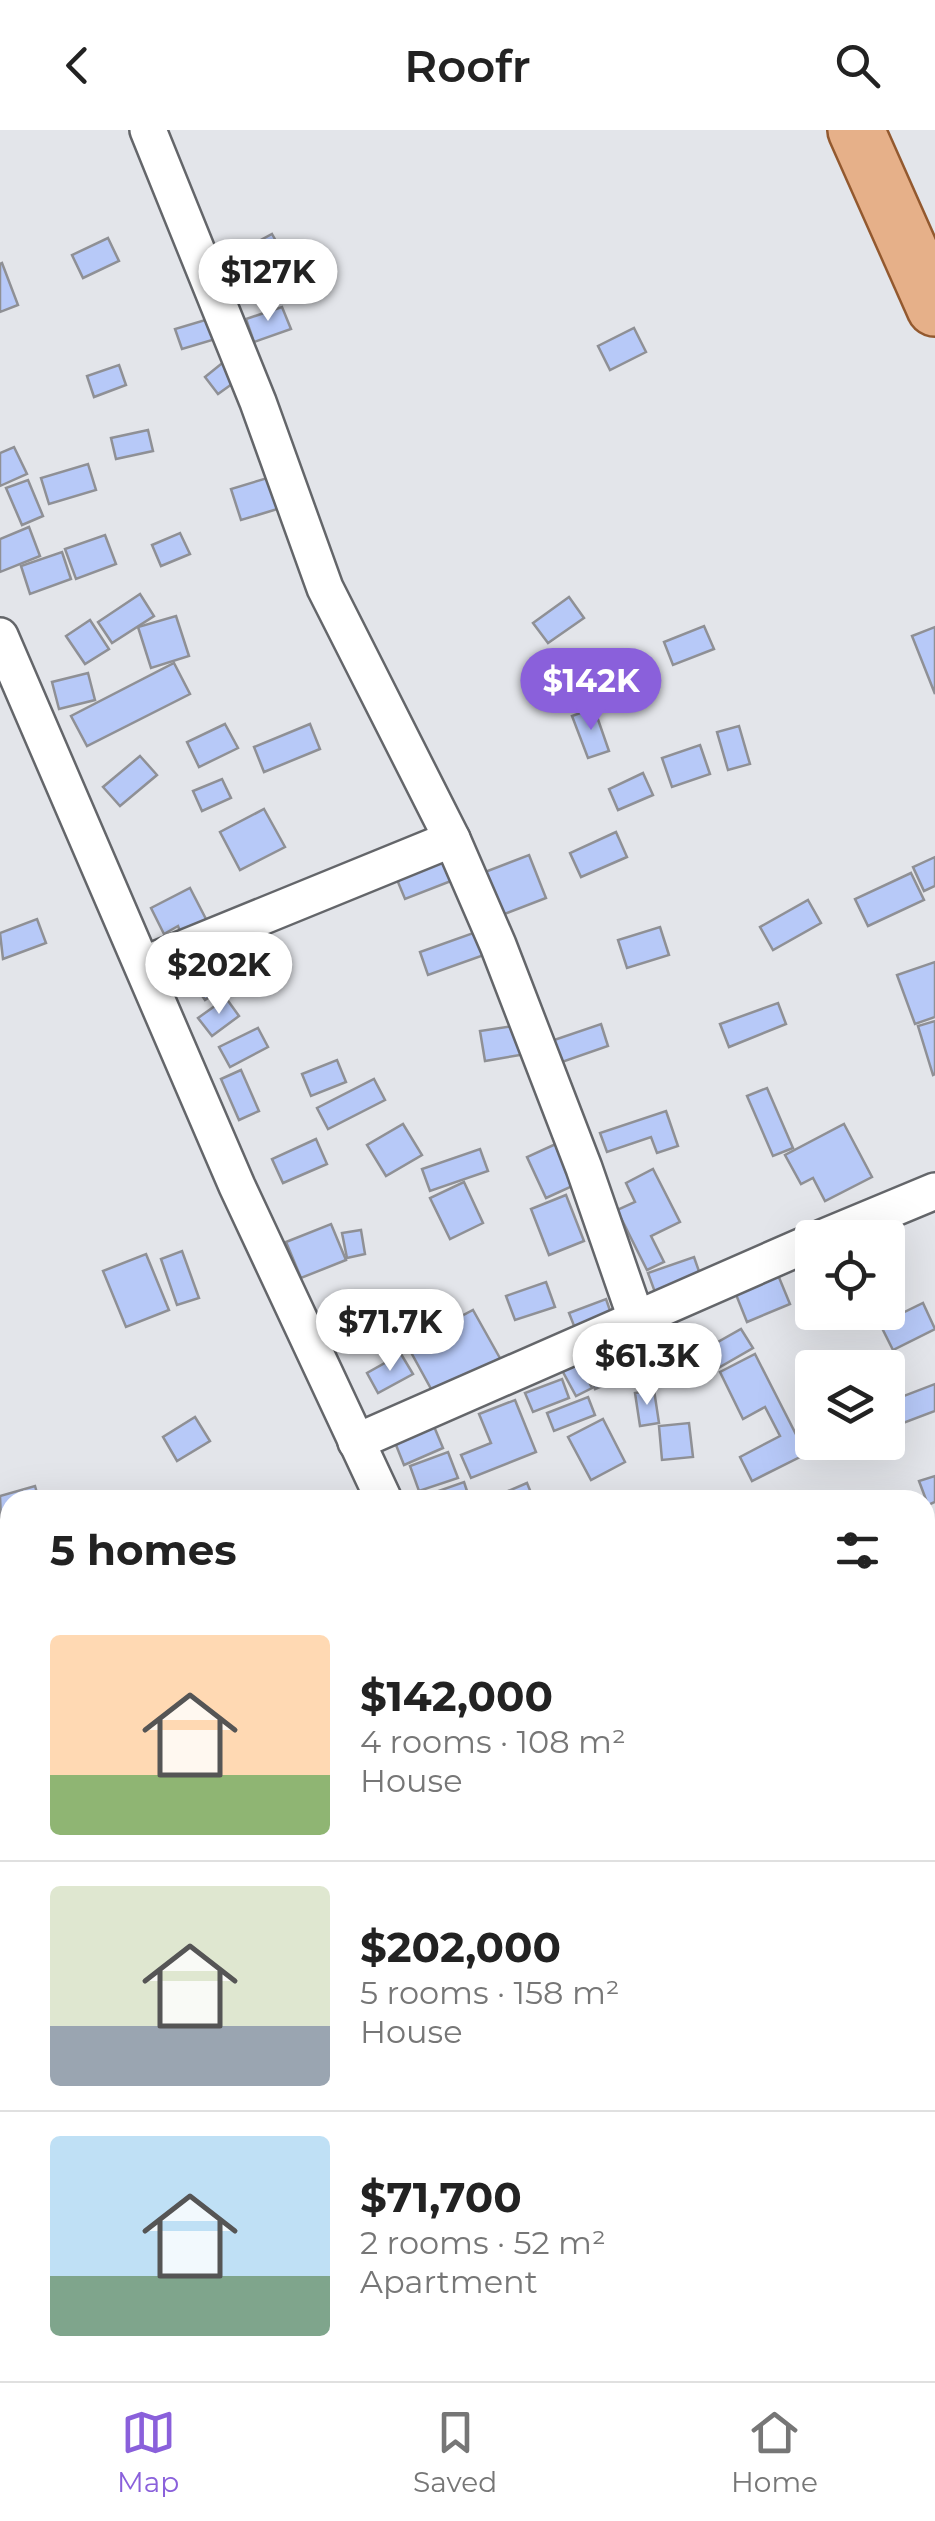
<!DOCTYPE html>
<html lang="en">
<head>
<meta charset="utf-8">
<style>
	body { margin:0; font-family:Montserrat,sans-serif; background:#f2f2f2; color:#222; height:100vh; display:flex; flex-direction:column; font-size:38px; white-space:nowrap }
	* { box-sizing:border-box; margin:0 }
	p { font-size:32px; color:#767676 }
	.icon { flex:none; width:55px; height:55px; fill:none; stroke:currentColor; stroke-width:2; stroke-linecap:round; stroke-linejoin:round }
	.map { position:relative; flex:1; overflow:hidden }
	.panel { position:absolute; left:0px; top:1360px; width:935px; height:892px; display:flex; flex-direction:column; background:#fff; border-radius:30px 30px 0 0; box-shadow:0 10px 40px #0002 }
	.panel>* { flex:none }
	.tools { position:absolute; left:795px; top:1090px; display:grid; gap:20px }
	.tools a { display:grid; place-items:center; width:110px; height:110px; border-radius:10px; background:#fff; box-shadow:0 10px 40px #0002; font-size:50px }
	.price { position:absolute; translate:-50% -85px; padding:0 22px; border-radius:35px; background:#fff; color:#222; font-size:32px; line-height:65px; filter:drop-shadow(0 2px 5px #0008) }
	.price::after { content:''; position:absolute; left:50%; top:60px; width:30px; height:22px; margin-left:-15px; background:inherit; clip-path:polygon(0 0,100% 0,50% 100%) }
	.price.current { background:#8a60db; color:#fff }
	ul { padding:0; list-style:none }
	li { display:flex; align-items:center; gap:30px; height:250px; padding:0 50px }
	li+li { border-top:2px solid #e0e0e0 }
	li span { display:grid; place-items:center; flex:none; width:280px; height:200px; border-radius:10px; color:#555 }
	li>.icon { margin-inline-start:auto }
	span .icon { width:120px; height:120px; fill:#fffc; stroke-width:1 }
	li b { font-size:42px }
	h2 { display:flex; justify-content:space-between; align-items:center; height:120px; padding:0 50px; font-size:42px }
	header { display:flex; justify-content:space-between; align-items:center; height:130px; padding:0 50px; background:#fff; font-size:45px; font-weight:600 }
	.dock { display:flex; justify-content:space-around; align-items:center; height:140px; border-top:2px solid #e0e0e0; background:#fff; font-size:28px; color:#767676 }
	.dock a { display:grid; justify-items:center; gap:5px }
	.dock .current { color:#8a60db }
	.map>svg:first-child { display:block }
	.building { fill:#b7c9f8; stroke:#8f9095; stroke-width:2.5 }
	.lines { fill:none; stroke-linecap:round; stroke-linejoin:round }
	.street-casing { stroke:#64666a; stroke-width:40 }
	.primary-casing { stroke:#93592f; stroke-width:60 }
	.street { stroke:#fff; stroke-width:35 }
	.primary { stroke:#e6b089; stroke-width:55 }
</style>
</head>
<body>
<header><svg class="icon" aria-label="back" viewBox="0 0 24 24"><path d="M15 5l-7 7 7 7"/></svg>Roofr<svg class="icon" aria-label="search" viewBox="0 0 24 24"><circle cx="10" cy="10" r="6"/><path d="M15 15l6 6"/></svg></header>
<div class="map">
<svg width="935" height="2251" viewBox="0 0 935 2251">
	<rect width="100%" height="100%" fill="#e3e5ea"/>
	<g class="building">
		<path d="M272 104 284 125 241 149 229 127Z"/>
		<path d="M108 108 119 131 83 148 72 125Z"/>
		<path d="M2 133 18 175 0 182V134Z"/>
		<path d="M282 177 291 199 254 212 246 189Z"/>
		<path d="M212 188 219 208 182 219 175 199Z"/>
		<path d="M634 198 646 222 610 240 598 216Z"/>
		<path d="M226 230 239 249 218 264 205 247Z"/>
		<path d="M119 235 126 255 94 267 87 246Z"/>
		<path d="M148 300 153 321 116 329 111 308Z"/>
		<path d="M14 317 27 344 0 356V323Z"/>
		<path d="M88 334 96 360 49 374 41 348Z"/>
		<path d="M274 346 284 377 241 390 231 359Z"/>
		<path d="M28 350 43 386 22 395 6 358Z"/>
		<path d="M29 397 40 426 0 442V409Z"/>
		<path d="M180 403 190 424 161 436 152 415Z"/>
		<path d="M105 405 116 434 76 449 65 419Z"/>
		<path d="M62 422 71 449 30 464 21 436Z"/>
		<path d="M140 464 154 486 112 513 98 492Z"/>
		<path d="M569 467 584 488 548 513 533 493Z"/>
		<path d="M176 486 189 526 151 538 138 497Z"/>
		<path d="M90 490 109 519 85 534 66 506Z"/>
		<path d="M704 496 714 519 673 535 664 512Z"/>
		<path d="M935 497V564L912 506Z"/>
		<path d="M174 533 190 564 87 616 71 586Z"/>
		<path d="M88 543 95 570 59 579 52 552Z"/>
		<path d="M594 578 609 621 588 628 572 586Z"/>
		<path d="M225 594 238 618 199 637 187 612Z"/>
		<path d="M310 594 320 619 264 642 254 617Z"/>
		<path d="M739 596 750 634 728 640 717 602Z"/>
		<path d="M700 615 710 644 672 657 662 628Z"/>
		<path d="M140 626 157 645 120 676 103 657Z"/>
		<path d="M643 643 653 665 618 680 609 659Z"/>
		<path d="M222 649 231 668 202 681 193 661Z"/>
		<path d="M264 679 285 717 240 740 220 702Z"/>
		<path d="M616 702 627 727 581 747 570 723Z"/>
		<path d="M439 721 451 751 405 769 393 740Z"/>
		<path d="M529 725 546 768 502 785 485 742Z"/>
		<path d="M935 727V756L924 761 913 737Z"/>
		<path d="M911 743 924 770 868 796 855 769Z"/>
		<path d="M190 758 208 793 182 806 178 796 164 804 151 778Z"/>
		<path d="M808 770 821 793 773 820 760 797Z"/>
		<path d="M37 789 46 813 3 829 0 803Z"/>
		<path d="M660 797 669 825 627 838 618 810Z"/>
		<path d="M476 802 484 825 428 845 420 822Z"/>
		<path d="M222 808 246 842 205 870 181 835Z"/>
		<path d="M935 832V887L915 894 897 845Z"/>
		<path d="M226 868 239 886 212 906 198 888Z"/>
		<path d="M778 873 786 894 729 917 720 894Z"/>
		<path d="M935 891V944L933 945 918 896Z"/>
		<path d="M601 894 608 916 562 932 554 910Z"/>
		<path d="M521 895 526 924 485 931 480 901Z"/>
		<path d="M258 898 268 917 230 937 219 917Z"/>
		<path d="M337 930 346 952 311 966 302 944Z"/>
		<path d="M241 940 259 981 239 990 221 949Z"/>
		<path d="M374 949 385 970 328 999 317 978Z"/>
		<path d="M767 958 793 1018 773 1026 747 966Z"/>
		<path d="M666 981 678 1016 657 1023 651 1007 607 1022 600 1003Z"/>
		<path d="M403 994 422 1025 386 1046 367 1015Z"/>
		<path d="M844 994 872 1047 825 1071 813 1048 801 1054 785 1025Z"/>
		<path d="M316 1009 327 1034 283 1053 272 1029Z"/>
		<path d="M558 1013 577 1054 546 1068 527 1027Z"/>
		<path d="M480 1019 488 1041 430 1061 422 1039Z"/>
		<path d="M653 1039 680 1092 651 1106 664 1132 647 1140 617 1080 635 1072 626 1053Z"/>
		<path d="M464 1052 483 1093 450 1109 430 1068Z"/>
		<path d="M566 1065 584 1111 549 1125 531 1079Z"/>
		<path d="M331 1094 346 1130 301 1148 286 1112Z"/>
		<path d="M361 1100 365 1124 347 1128 342 1103Z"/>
		<path d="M182 1121 199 1168 177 1175 161 1129Z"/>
		<path d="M146 1124 169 1180 126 1197 103 1141Z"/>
		<path d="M694 1127 702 1150 656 1165 648 1143Z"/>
		<path d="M778 1145 790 1174 747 1192 735 1162Z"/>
		<path d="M546 1152 555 1177 515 1190 506 1166Z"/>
		<path d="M606 1169 614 1192 578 1206 569 1183Z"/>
		<path d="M923 1173 935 1199 893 1220 880 1194Z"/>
		<path d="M473 1180 501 1230 435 1266 407 1215Z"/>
		<path d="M741 1199 753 1218 713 1241 702 1221Z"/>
		<path d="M600 1215 616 1250 595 1259 579 1224Z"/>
		<path d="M574 1222 592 1258 576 1266 557 1231Z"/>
		<path d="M401 1224 413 1244 378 1263 367 1243Z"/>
		<path d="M755 1224 806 1324 752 1351 740 1327 780 1306 765 1277 743 1289 720 1242Z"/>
		<path d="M562 1249 569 1268 533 1282 525 1263Z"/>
		<path d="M935 1254V1281L890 1298 888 1272Z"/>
		<path d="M654 1260 659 1293 640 1296 635 1263Z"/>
		<path d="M588 1267 595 1285 554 1301 547 1283Z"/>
		<path d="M515 1270 536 1322 471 1348 461 1325 491 1313 479 1284Z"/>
		<path d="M195 1287 210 1311 177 1331 163 1307Z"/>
		<path d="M603 1289 625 1332 591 1350 568 1307Z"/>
		<path d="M689 1293 693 1327 662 1330 659 1296Z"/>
		<path d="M433 1294 443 1318 404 1335 394 1310Z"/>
		<path d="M448 1322 458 1348 419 1361 410 1336Z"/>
		<path d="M935 1346V1372L928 1375 919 1351Z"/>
		<path d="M464 1352 470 1370H425L424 1366Z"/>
		<path d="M527 1353 534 1370H487Z"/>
		<path d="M35 1356 39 1370H10V1388L1 1391 0 1366Z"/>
		<path d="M8 1401 10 1405V1455L0 1436V1405Z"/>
		<path d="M935 1463V1497L925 1501V1468Z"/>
		<path d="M935 1617V1663L925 1669V1622Z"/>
		<path d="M935 1674V1712L929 1714 935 1744 925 1747V1677Z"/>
		<path d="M935 1850V1912L925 1917V1855Z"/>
	</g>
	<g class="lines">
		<defs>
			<g id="street">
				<path d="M148 0 258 272 325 458 452 709 498 815 584 1038 636 1188"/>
				<path d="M0 506 237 1056 384 1370"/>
				<path d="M143 835 452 709"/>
				<path d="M822 1108 935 1061"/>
				<path d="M356 1312 812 1112"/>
				<path d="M925 1525 935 1520"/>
				<path d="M0 1947 10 1942"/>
				<path d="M925 2027 935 2023"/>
				<path d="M433 2251 455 2242"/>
			</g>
			<path id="primary" d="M856 0 935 178"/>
		</defs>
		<use href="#street" class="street-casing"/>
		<use href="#primary" class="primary-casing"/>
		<use href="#street" class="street"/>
		<use href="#primary" class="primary"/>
	</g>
</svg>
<div class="tools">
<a><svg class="icon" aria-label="locate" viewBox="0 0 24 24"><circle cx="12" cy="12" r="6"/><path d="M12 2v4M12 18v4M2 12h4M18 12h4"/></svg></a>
<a><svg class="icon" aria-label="layers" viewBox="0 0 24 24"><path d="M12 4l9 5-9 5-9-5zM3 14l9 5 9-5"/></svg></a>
</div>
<b class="price" style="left:268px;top:194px">$127K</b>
<b class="price current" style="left:591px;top:603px">$142K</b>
<b class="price" style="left:219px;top:887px">$202K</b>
<b class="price" style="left:390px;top:1244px">$71.7K</b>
<b class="price" style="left:647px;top:1278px">$61.3K</b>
<section class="panel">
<h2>5 homes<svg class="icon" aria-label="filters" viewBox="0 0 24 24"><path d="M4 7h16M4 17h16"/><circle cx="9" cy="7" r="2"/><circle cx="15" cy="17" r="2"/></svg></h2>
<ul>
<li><span style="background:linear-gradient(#ffd9b3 70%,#8fb573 0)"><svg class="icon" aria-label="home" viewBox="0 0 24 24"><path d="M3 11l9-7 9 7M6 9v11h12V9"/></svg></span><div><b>$142,000</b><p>4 rooms · 108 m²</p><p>House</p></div></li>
<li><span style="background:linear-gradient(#dfe7d0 70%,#9aa5b1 0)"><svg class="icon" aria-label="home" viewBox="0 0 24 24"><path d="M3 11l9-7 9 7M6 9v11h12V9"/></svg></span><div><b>$202,000</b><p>5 rooms · 158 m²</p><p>House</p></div></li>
<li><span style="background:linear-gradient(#bfe0f5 70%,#7fa58c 0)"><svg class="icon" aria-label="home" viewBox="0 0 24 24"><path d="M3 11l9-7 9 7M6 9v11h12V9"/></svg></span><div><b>$71,700</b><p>2 rooms · 52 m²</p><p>Apartment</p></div></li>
</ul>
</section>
</div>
<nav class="dock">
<a class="current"><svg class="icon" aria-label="map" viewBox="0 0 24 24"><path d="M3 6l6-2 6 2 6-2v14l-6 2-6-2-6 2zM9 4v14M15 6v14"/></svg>Map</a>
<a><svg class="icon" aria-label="saved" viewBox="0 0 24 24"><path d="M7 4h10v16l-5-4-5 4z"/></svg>Saved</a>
<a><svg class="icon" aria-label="home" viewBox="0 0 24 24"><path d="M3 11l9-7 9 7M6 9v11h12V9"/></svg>Home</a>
</nav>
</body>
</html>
